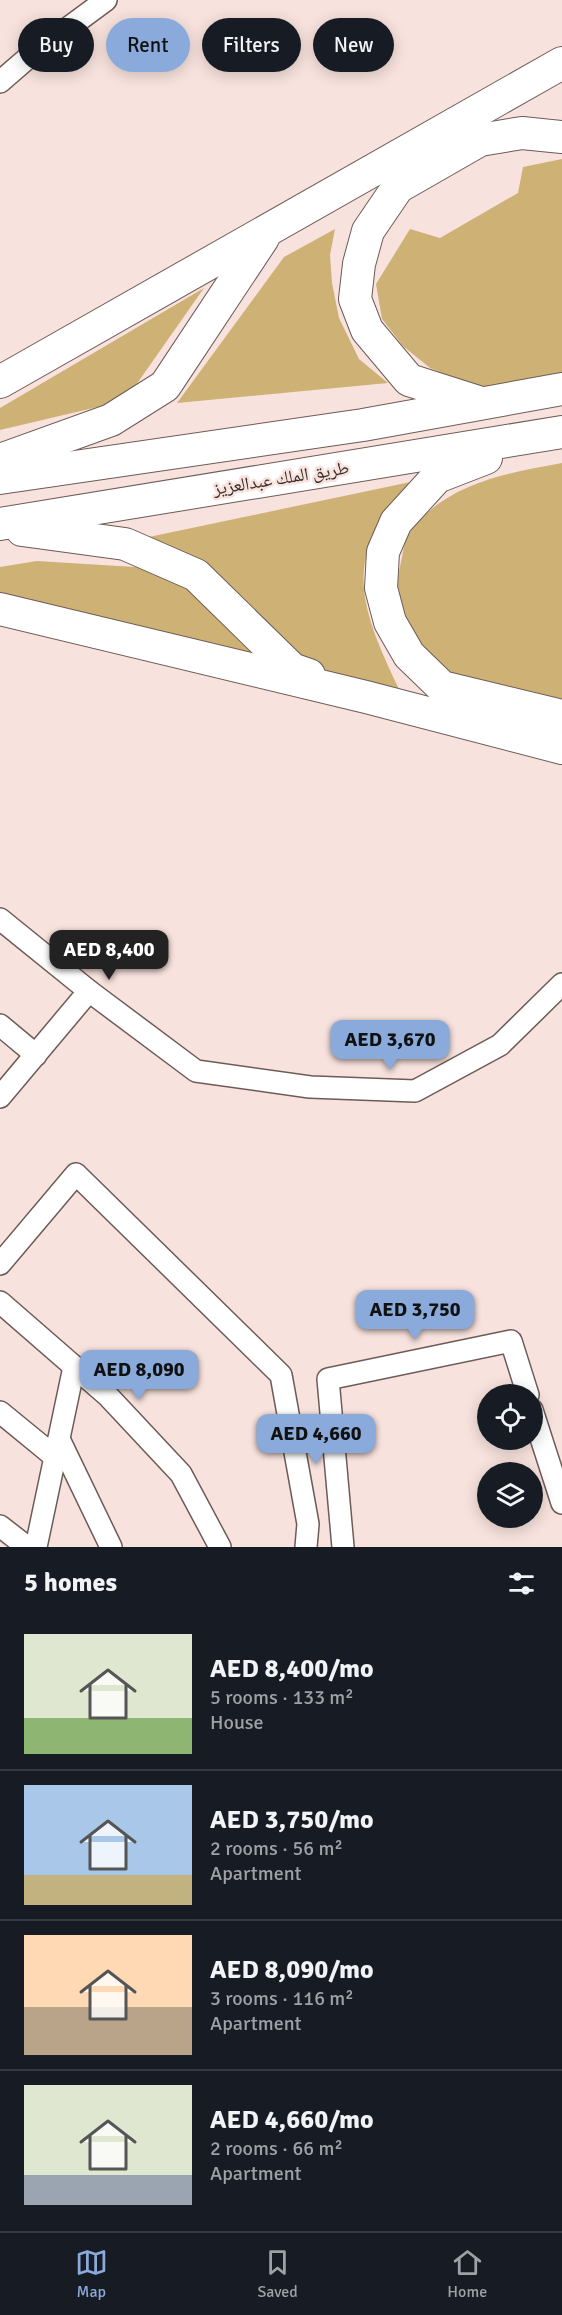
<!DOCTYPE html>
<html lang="en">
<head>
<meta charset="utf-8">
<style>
	body { margin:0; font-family:Signika,"Noto Naskh Arabic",sans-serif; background:#20242c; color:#f1f3f6; height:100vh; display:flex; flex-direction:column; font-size:22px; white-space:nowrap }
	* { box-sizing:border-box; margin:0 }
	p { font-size:20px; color:#9ea1a6 }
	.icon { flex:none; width:33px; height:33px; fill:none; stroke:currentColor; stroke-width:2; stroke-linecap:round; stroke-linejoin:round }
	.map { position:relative; height:1547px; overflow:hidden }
	.details { display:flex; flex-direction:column; background:#171b24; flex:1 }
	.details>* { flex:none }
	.hud { position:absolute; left:18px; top:18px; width:526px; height:54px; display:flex; gap:12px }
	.controls { position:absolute; left:477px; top:1384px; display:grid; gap:12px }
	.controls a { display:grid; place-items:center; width:66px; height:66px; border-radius:50%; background:#171b24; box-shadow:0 3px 15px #0003; font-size:30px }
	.price { position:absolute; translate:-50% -51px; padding:0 14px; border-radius:12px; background:#8aaadb; color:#111; font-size:20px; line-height:39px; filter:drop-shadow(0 2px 3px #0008) }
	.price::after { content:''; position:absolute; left:50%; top:36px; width:18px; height:14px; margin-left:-9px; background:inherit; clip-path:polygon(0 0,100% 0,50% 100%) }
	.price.selected { background:#222; color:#fff }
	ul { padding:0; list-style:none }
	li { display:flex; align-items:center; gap:18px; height:150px; padding:0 24px }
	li+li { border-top:2px solid #363941 }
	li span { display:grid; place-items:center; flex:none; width:168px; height:120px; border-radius:0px; color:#555 }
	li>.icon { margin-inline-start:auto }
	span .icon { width:72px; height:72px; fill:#fffc; stroke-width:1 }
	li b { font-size:26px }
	h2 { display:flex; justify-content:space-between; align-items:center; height:72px; padding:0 24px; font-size:26px }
	.tag { padding:0 21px; border-radius:27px; background:#171b24; box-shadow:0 3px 15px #0003; font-size:21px; line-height:54px }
	.tag.selected { background:#8aaadb; color:#111 }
	.tab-bar { display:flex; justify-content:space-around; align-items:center; height:84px; border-top:2px solid #363941; background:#171b24; font-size:16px; color:#9ea1a6 }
	.tab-bar a { display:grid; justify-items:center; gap:3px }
	.tab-bar .selected { color:#8aaadb }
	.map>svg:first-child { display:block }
	.green { fill:#ceb275 }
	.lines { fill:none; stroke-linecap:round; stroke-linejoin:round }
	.minor-casing { stroke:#6d5b57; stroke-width:24 }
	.highway-casing { stroke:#6d5b57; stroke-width:34 }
	.minor { stroke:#fff; stroke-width:21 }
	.highway { stroke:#fff; stroke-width:32 }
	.labels { text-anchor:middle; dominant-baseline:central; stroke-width:5; stroke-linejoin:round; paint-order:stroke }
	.street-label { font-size:18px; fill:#372e2c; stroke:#f8e2dd }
</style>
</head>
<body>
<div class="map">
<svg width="562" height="1547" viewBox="0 0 562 1547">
	<rect width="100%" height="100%" fill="#f8e2dd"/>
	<g class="green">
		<path d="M562 159V373L482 390 430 368 403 346 382 319 376 284 410 229 440 238 518 193 523 167Z"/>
		<path d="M335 229 330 255 332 283 339 318 359 359 388 383 177 403 284 257Z"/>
		<path d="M204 288 136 385 106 405 0 430V408Z"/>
		<path d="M562 463V710L442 679C428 658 410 635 401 611 395 594 397 579 401 562 403 554 404 542 408 535 442 484 506 473 562 463Z"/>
		<path d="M420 480C405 497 389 515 376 534 345 582 379 646 400 691L309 669 144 538Z"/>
		<path d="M37 561 167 569 231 628 262 663 0 597V567Z"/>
	</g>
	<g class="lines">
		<defs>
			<g id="minor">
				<path d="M0 82 30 56 106 0"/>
				<path d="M0 919 89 991 196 1071 310 1087 415 1091 500 1045 562 984"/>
				<path d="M0 1025 36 1055"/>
				<path d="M0 1097 89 991"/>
				<path d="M0 1264 76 1174 281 1375 308 1524 306 1547"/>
				<path d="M0 1302 108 1396 181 1474 220 1547"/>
				<path d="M532 1410 562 1503"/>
				<path d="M0 1412 55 1457"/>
				<path d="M59 1439 111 1547"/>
				<path d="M0 1526 27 1547"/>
				<path d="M36 1547 74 1367"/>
				<path d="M343 1547 328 1379 511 1341 528 1395"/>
			</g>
			<g id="highway">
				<path d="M0 382 562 63"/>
				<path d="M478 402 409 380 367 330 355 299 359 264 368 231 398 187 480 140 522 133 562 137"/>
				<path d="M486 458 437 477 396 522 383 552 381 588 390 622 409 655 442 687 562 716"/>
				<path d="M0 460 111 420 165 386 263 238"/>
				<path d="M0 478 363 425 562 389"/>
				<path d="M0 524 562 432"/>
				<path d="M22 530 125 544 196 575 292 669 309 675"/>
				<path d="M0 609 366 697 562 748"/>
			</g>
		</defs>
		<use href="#minor" class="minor-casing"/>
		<use href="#highway" class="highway-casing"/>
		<use href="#minor" class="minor"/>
		<use href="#highway" class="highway"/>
	</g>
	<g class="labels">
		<g class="street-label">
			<text transform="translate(281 478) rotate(-9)">طريق الملك عبدالعزيز</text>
		</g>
	</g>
</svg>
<div class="controls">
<a><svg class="icon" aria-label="locate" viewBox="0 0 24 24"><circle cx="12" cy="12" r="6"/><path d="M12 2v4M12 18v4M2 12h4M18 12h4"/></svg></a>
<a><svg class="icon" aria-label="layers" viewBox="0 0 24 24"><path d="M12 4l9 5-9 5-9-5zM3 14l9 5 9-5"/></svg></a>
</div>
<b class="price selected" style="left:109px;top:981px">AED 8,400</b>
<b class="price" style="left:390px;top:1071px">AED 3,670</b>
<b class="price" style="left:415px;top:1341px">AED 3,750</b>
<b class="price" style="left:139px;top:1401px">AED 8,090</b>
<b class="price" style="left:316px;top:1465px">AED 4,660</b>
<div class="hud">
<a class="tag">Buy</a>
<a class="tag selected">Rent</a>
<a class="tag">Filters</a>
<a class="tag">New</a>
</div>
</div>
<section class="details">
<h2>5 homes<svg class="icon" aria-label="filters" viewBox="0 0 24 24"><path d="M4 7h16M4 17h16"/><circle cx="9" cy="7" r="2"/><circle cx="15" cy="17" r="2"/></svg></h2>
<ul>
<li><span style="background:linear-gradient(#dfe7d0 70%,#8fb573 0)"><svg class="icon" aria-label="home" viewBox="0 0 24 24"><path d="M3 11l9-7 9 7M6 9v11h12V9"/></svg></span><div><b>AED 8,400/mo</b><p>5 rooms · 133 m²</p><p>House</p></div></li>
<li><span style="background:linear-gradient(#a9c7e8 75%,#c2b280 0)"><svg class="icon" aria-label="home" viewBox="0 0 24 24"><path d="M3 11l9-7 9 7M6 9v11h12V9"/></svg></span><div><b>AED 3,750/mo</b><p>2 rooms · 56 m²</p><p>Apartment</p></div></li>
<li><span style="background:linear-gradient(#ffd9b3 60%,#b9a48a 0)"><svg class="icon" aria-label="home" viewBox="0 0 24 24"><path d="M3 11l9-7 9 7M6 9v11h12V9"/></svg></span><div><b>AED 8,090/mo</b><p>3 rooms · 116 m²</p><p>Apartment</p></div></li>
<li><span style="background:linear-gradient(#dfe7d0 75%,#9aa5b1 0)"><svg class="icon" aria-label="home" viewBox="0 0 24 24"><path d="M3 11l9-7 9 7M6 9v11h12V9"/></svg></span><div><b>AED 4,660/mo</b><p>2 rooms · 66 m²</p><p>Apartment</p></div></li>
</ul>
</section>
<nav class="tab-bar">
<a class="selected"><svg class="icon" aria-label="map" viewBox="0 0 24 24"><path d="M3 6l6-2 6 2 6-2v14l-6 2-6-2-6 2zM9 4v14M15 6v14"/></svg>Map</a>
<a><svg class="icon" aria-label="saved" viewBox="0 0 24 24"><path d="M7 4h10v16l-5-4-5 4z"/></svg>Saved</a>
<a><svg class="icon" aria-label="home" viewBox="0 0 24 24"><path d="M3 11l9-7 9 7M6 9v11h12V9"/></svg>Home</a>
</nav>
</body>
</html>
